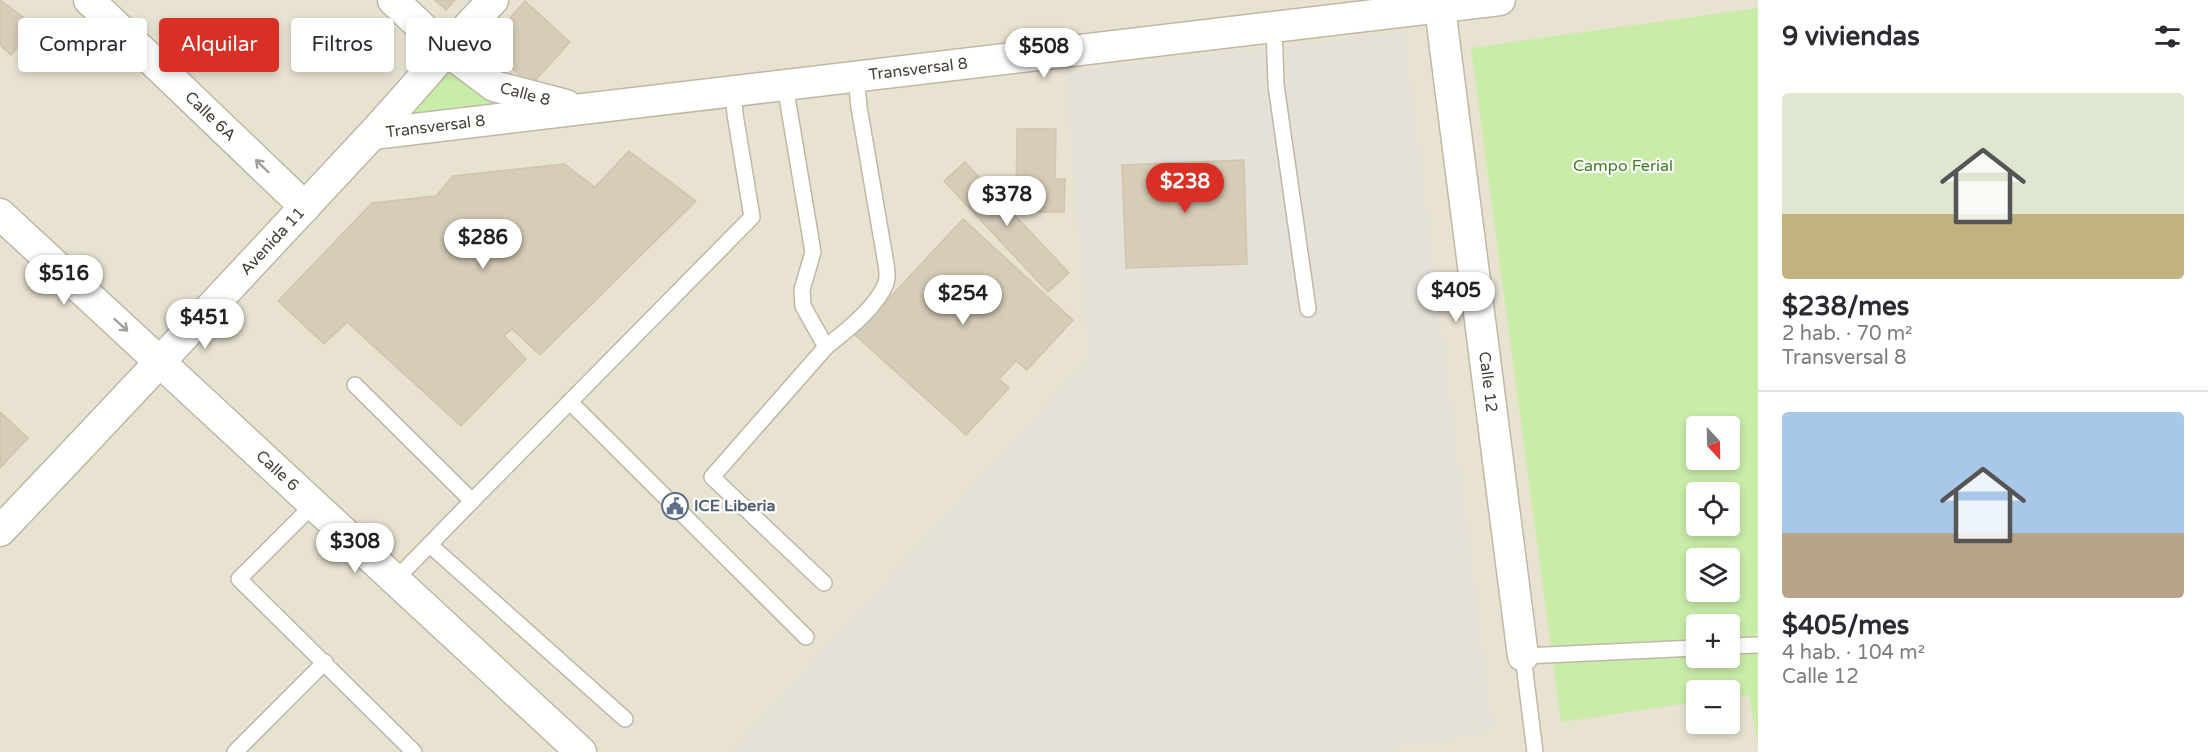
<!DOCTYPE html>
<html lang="es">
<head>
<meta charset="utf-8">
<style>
	body { margin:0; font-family:"Varela Round",sans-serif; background:#f2f2f3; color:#2b2b33; height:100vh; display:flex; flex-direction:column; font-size:22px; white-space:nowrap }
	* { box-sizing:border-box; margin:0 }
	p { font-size:20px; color:#7c7c81 }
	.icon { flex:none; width:33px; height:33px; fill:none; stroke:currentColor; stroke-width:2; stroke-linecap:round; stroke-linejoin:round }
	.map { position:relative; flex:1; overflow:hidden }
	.panel { display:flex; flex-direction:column; background:#fff; width:450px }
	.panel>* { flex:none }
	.top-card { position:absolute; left:18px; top:18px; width:570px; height:54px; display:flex; gap:12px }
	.needle { width:39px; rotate:158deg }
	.controls { position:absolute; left:1686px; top:416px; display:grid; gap:12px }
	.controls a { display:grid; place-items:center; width:54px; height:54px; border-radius:6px; background:#fff; box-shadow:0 3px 9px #0003; font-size:30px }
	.price { position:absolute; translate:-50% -51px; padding:0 14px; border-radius:21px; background:#fff; color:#222; font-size:20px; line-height:39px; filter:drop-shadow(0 2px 3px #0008) }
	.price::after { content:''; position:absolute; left:50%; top:36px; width:18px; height:14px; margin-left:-9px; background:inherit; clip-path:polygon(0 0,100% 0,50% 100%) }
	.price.on { background:#d93025; color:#fff }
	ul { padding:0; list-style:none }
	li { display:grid; align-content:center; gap:12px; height:318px; padding:0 24px }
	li+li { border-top:2px solid #e1e1e2 }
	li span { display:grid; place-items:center; height:186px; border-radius:6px; color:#555 }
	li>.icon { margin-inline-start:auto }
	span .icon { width:108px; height:108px; fill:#fffc; stroke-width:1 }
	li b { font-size:26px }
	h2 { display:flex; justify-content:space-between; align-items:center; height:72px; padding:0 24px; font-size:26px }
	.tag { padding:0 21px; border-radius:6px; background:#fff; box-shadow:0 3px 9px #0003; font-size:21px; line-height:54px }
	.tag.on { background:#d93025; color:#fff }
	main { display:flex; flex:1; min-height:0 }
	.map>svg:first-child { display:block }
	.residential { fill:#e8e2d1; fill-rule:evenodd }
	.industrial { fill:#e5e1d9 }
	.green { fill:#c9eca8; fill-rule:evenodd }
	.building { fill:#d6ccb8; stroke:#d1c5ab; stroke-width:1.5 }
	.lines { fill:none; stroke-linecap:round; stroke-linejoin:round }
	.lane-casing { stroke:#c0b8a6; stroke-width:18 }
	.street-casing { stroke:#c0b8a6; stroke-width:33 }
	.lane { stroke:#fff; stroke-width:15 }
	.street { stroke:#fff; stroke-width:30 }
	.oneway { stroke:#a2a099 }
	.labels { text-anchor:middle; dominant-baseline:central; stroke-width:4.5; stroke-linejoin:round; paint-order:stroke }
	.street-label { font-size:16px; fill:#464033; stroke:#fff }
	.park-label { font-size:16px; fill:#3e7d22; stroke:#fff }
	.service-label { font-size:16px; font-weight:bold; fill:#4e5e75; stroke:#fff; text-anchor:start }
</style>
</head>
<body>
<main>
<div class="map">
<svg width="1758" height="752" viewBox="0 0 1758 752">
	<rect width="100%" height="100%" fill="#f4f0e4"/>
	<path class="residential" d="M0 0H1758V752H0ZM1696 426H1730V459H1696ZM1696 492H1730V525H1696ZM1696 558H1730V591H1696ZM1696 624H1730V657H1696ZM1696 690H1730V723H1696Z"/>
	<path class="industrial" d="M1404 32 1493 732 1394 748V752H730L1088 357 1065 72Z"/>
	<g class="green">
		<path d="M1758 8V745L1749 695 1730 697V690H1696V702L1561 722 1471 48ZM1696 426H1730V459H1696ZM1696 492H1730V525H1696ZM1696 558H1730V591H1696ZM1696 624H1730V657H1696Z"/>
		<path d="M445 71 528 106 404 121Z"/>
	</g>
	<g class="building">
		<path d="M0 0 35 26 11 55 0 45Z"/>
		<path d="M435 0H455L446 10Z"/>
		<path d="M525 1 570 42 531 85 486 45Z"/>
		<path d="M1017 129H1056L1055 179H1065L1064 212H1016Z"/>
		<path d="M629 151 696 201 540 355 512 329 504 336 526 359 461 426 347 322 324 344 278 301 372 203 436 196 453 176 564 164 595 187Z"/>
		<path d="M1244 160 1247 264 1126 268 1122 165Z"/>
		<path d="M965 162 1069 273 1048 292 944 181Z"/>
		<path d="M963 219 1073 320 1027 370 1016 361 999 379 1009 388 966 435 855 335Z"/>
		<path d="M0 412 28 438 0 468Z"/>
	</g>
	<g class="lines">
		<defs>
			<g id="lane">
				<path d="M1274 28 1276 85 1308 309"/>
				<path d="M785 85 813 252 802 290 803 306 826 347 712 477 824 583"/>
				<path d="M826 347C846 331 877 307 886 283 888 277 887 270 886 264L859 107 856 77"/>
				<path d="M355 385 472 501 752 217 735 114 733 91"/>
				<path d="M570 402 806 637"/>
				<path d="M314 504 239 579 414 752"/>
				<path d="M430 545 625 719"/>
				<path d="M396 579 472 501"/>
				<path d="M1730 646 1758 645"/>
				<path d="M235 752 325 662"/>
				<path d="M1535 752 1523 656 1696 648"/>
			</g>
			<g id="street">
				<path id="s1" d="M89 0 305 207"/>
				<path id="s2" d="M393 0 446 50 494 86 566 105"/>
				<path id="s3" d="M1444 0 1440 8 1523 656"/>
				<path id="s4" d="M373 134 1500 0"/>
				<path id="s5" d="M0 214 581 752"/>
				<path id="s6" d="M0 531C123 402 244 272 366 141 409 95 449 46 493 0"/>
			</g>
		</defs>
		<use href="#lane" class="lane-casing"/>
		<use href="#street" class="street-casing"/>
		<use href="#lane" class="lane"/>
		<use href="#street" class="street"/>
	</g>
	<defs><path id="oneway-shaft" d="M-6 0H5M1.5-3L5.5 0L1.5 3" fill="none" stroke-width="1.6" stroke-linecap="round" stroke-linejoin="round" transform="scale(1.5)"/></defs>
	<g class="oneway">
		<use href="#oneway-shaft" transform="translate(262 166) rotate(-136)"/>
		<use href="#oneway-shaft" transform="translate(121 325) rotate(42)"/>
	</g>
	<defs>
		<symbol id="civic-ring" viewBox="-11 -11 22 22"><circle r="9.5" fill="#fff" stroke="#5c6f8a" stroke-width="1.5"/><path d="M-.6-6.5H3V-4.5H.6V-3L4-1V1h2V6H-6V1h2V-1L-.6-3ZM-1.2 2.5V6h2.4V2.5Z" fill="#5c6f8a"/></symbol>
	</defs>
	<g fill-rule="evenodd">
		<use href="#civic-ring" x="660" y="491" width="30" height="30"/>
	</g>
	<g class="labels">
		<g class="street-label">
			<text stroke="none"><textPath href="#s4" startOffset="549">Transversal 8</textPath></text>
			<text stroke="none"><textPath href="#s2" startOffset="165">Calle 8</textPath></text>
			<text stroke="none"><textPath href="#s1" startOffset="168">Calle 6A</textPath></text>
			<text stroke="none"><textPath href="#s4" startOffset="63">Transversal 8</textPath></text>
			<text stroke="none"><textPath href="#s6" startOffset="398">Avenida 11</textPath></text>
			<text stroke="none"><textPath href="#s3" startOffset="386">Calle 12</textPath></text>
			<text stroke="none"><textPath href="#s5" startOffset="378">Calle 6</textPath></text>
		</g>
		<g class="park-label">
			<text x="1623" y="166">Campo Ferial</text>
		</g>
		<g class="service-label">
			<text x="694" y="506">ICE Liberia</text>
		</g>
	</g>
</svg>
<div class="controls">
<a><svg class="needle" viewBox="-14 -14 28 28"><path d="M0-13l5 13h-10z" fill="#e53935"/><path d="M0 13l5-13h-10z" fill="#7c7c81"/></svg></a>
<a><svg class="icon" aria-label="locate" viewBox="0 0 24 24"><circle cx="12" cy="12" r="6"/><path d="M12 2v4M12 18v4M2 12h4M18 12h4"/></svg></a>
<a><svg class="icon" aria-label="layers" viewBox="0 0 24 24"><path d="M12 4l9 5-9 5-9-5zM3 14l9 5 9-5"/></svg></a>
<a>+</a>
<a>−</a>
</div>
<b class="price" style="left:1044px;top:79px">$508</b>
<b class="price on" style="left:1185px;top:214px">$238</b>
<b class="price" style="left:1007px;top:227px">$378</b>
<b class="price" style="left:483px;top:270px">$286</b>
<b class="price" style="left:64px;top:306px">$516</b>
<b class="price" style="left:1456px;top:323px">$405</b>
<b class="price" style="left:963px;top:326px">$254</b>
<b class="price" style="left:205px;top:350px">$451</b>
<b class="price" style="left:355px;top:574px">$308</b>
<div class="top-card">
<a class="tag">Comprar</a>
<a class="tag on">Alquilar</a>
<a class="tag">Filtros</a>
<a class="tag">Nuevo</a>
</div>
</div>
<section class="panel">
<h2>9 viviendas<svg class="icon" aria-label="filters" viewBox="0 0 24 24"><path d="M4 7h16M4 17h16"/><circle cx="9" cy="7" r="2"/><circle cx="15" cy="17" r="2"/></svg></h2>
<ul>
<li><span style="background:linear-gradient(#dfe7d0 65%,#c2b280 0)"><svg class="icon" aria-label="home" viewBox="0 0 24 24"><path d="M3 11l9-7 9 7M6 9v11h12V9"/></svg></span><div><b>$238/mes</b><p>2 hab. · 70 m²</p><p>Transversal 8</p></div></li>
<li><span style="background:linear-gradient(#a9c7e8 65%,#b9a48a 0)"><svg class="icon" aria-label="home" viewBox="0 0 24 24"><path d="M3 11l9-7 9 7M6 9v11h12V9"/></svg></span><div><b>$405/mes</b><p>4 hab. · 104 m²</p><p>Calle 12</p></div></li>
</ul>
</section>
</main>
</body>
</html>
